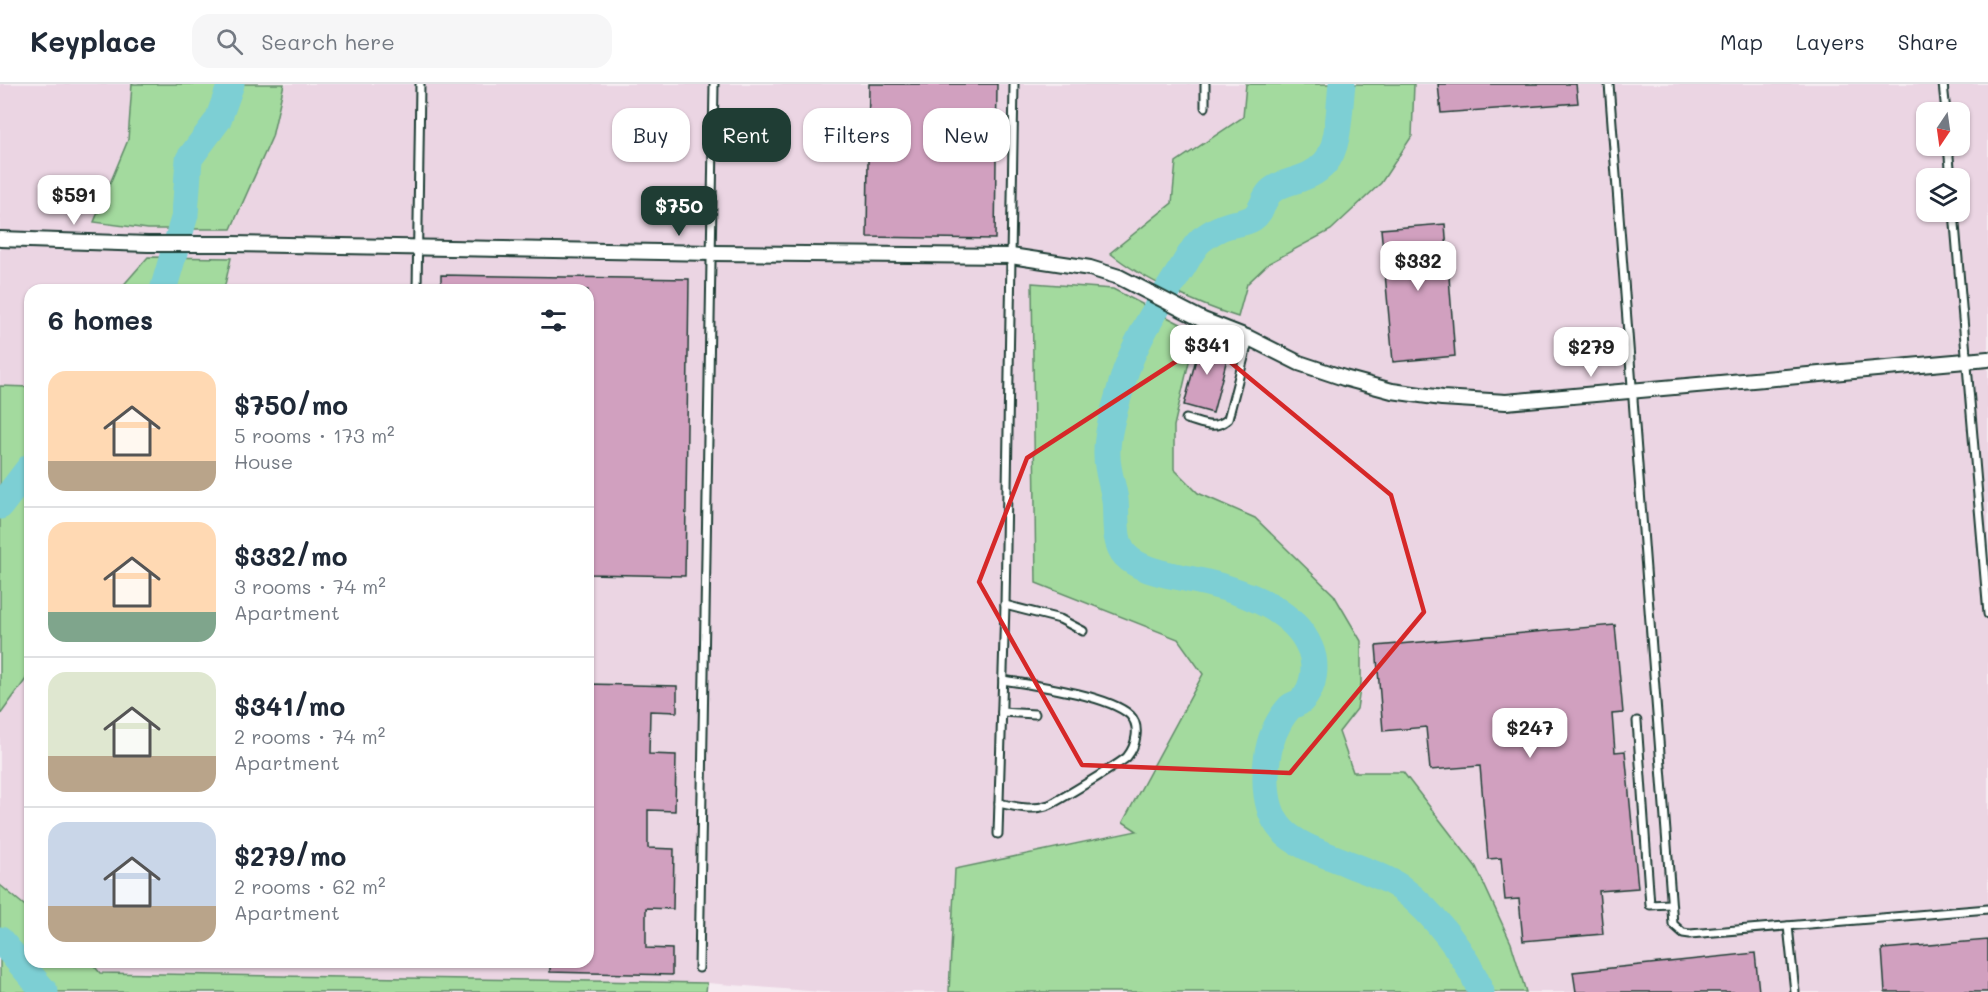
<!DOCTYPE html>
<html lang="en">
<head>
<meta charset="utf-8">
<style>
	body { margin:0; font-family:Mali,sans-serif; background:#f6f6f7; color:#1f2937; height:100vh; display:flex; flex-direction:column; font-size:22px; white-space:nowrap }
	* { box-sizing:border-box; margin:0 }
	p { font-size:20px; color:#747a83 }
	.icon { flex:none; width:33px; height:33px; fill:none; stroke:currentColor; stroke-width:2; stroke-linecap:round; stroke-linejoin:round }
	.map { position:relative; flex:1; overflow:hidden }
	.panel { position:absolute; left:24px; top:200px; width:570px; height:684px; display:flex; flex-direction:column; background:#fff; border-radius:18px; box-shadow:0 2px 4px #0004 }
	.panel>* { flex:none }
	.hud { position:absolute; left:612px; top:24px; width:570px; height:54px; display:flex; gap:12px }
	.needle { width:39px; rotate:193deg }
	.tools { position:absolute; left:1916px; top:18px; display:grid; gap:12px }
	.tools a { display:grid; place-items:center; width:54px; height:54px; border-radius:12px; background:#fff; box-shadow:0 2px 4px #0004; font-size:30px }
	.price { position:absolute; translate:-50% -51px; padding:0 14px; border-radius:12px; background:#fff; color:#222; font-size:20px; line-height:39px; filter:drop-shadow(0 2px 3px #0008) }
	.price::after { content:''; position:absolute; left:50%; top:36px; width:18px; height:14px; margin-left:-9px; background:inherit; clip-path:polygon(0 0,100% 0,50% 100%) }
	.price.active { background:#1f3d34; color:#fff }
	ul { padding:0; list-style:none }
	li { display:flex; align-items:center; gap:18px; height:150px; padding:0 24px }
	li+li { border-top:2px solid #e0e1e3 }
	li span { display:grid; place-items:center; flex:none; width:168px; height:120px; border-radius:18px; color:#555 }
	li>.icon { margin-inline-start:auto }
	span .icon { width:72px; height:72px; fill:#fffc; stroke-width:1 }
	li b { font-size:26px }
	h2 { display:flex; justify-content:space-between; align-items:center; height:72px; padding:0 24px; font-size:26px }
	.tag { padding:0 21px; border-radius:18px; background:#fff; box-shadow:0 2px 4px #0004; font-size:21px; line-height:54px }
	.tag.active { background:#1f3d34; color:#fff }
	header { display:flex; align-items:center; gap:36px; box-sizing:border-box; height:84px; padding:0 30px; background:#fff; border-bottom:2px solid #e0e1e3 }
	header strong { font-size:28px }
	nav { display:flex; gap:33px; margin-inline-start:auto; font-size:21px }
	.search { width:420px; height:54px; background:#f6f6f7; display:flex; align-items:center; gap:15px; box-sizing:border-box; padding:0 21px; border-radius:18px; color:#747a83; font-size:22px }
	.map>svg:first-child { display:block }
	.built { fill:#ebd5e3; fill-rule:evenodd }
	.green { fill:#a3da9e; stroke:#618c69; stroke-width:1.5 }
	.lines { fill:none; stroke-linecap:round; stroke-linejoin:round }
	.river { stroke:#7dcfd4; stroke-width:27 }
	.building { fill:#d1a0bf; stroke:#1f3d34; stroke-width:1.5 }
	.service-casing { stroke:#1f3d34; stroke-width:11 }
	.minor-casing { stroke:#1f3d34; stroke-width:18 }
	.service { stroke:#fff; stroke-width:7 }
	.minor { stroke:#fff; stroke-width:14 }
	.marked { fill:none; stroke:#d62828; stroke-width:4.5; stroke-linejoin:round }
</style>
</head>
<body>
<header>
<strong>Keyplace</strong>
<div class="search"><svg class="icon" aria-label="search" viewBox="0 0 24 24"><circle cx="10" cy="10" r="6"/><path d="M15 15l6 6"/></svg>Search here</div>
<nav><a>Map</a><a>Layers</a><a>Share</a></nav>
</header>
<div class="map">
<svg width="1988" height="908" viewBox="0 0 1988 908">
	<rect width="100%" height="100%" fill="#f6ecf2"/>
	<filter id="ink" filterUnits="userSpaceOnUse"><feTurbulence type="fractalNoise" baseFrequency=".0167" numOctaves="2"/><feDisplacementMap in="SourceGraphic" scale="12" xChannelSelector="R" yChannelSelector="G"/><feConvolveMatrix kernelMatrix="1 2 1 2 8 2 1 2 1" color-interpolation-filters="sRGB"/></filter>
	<g filter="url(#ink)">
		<g class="built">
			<path d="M0 0H132L128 56 94 138 148 145H231L272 53 284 0H1246L1243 33 1176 78 1172 119 1110 169 1238 233 1247 200 1269 179 1331 146 1412 52 1414 0H1988V908H1526L1511 859 1476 783 1353 689 1339 648 1357 625 1255 434 1198 409 1174 385V342L1196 248 1032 199 1036 499 1178 555 1203 590 1123 738 1138 746 955 785 949 908H821L707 899 100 889 91 878H588V206L224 205 231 174 148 173 120 205 30 206V303L0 302ZM1926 28H1959V62H1926ZM1926 94H1959V128H1926Z"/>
			<path d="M30 586V826L0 801V631L26 595Z"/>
		</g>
		<g class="green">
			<path d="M132 0H284L272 53 231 145H148L94 138 128 56Z"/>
			<path d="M1246 0H1414L1412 52 1381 99 1331 146 1269 179 1247 200 1238 233C1199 221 1142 195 1110 169L1172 119 1176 78 1243 33Z"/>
			<path d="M148 173 231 174 224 205H120Z"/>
			<path d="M1032 199 1113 205 1196 248 1174 342V385L1198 409 1255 434 1334 511 1361 557V599L1357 625 1339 648 1353 688H1403L1476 783 1511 859 1526 908H949L955 785 1137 747 1123 738 1203 590 1178 555 1036 499Z"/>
			<path d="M0 302 30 303V586L26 595 0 631Z"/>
			<path d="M0 801 30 826V878H91L100 889 707 899 706 908H0Z"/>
		</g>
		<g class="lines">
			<g class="river">
				<path d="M1342 0C1339 22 1340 63 1325 79 1309 98 1283 95 1270 108 1263 115 1262 128 1253 134 1245 139 1237 139 1229 141 1218 144 1210 149 1201 156 1192 164 1187 177 1180 187 1159 220 1132 261 1122 299 1116 322 1106 348 1107 372 1107 387 1113 401 1115 416 1117 433 1113 457 1125 471 1140 487 1168 490 1189 495 1230 503 1293 521 1310 564 1317 580 1315 604 1301 617 1298 620 1294 620 1290 623 1286 627 1282 633 1279 638 1263 666 1259 721 1282 746 1298 763 1328 771 1349 780 1366 787 1386 793 1401 804 1434 829 1466 870 1481 908"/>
				<path d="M163 206 185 131 189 75 218 36 231 0"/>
				<path d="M0 422 30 383"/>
				<path d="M0 856 45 908"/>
			</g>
		</g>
		<g class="building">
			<path d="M869 0H997L995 155 867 153Z"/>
			<path d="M1438 0H1576L1578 19 1441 29Z"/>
			<path d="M1445 140 1455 272 1393 278 1381 145Z"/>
			<path d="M441 191 689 195 685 492 588 490V206H441Z"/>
			<path d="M1201 256 1230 263 1213 329 1184 321Z"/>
			<path d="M1615 541 1623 629 1612 630 1615 668 1625 667 1638 804 1599 807 1603 850 1523 857 1519 815 1505 816 1501 774 1488 775 1480 682 1430 686 1426 643 1383 647 1376 562Z"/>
			<path d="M588 600 677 602V628L650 627 649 670 676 671 675 727 648 726V764L674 765 673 825 646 824V864L672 865V891L550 888V878H588Z"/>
			<path d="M1988 856V908H1885L1882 865Z"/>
			<path d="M1755 869 1759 908H1576L1573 888Z"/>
		</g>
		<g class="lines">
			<defs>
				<g id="service">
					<path d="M1609 0 1673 840 1683 849 1690 850 1988 825"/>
					<path d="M1943 0 1946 28"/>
					<path d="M1205 23V0"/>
					<path d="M1948 62 1951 94"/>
					<path d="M1954 128 1988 530"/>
					<path d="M417 206 420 0"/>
					<path d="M1186 335C1202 339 1214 347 1228 335L1249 254"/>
					<path d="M1005 521 1060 535 1083 547"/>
					<path d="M1002 628 1035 630"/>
					<path d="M1637 637 1650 821 1670 820"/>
					<path d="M999 719C1016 723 1032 727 1049 721 1058 717 1121 679 1127 673 1136 662 1141 642 1130 631 1108 611 1033 601 1003 596"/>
					<path d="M998 750 1005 521 1014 0"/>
					<path d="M1788 842 1795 908"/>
					<path d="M699 884 714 0"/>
				</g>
				<path id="minor" d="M0 155 148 160H231L712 169 1011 172 1090 184 1119 193 1203 236 1249 254 1299 279 1344 294 1392 307 1442 314 1506 318 1988 275"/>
			</defs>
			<use href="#service" class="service-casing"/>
			<use href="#minor" class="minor-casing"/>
			<use href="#service" class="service"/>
			<use href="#minor" class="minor"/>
		</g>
	</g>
	<path class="marked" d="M1206 258 1391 411 1424 528 1290 689 1082 681 979 498 1027 374Z"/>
</svg>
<div class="tools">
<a><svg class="needle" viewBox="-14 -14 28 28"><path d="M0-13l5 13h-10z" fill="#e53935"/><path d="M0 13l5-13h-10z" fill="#747a83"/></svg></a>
<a><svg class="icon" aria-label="layers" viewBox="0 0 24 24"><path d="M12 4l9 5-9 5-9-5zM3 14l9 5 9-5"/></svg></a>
</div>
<b class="price" style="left:74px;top:142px">$591</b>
<b class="price active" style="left:679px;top:153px">$750</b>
<b class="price" style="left:1418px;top:208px">$332</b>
<b class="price" style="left:1207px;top:292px">$341</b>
<b class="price" style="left:1591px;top:294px">$279</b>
<b class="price" style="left:1530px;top:675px">$247</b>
<div class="hud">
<a class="tag">Buy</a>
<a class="tag active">Rent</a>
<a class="tag">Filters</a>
<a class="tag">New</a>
</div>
<section class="panel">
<h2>6 homes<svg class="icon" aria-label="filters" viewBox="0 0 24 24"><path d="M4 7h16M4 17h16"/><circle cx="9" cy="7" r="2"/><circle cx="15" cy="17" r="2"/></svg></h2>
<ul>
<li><span style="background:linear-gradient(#ffd9b3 75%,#b9a48a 0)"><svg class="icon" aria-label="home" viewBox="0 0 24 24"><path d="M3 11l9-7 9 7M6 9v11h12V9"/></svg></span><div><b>$750/mo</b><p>5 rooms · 173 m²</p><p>House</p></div></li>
<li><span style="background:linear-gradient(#ffd9b3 75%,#7fa58c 0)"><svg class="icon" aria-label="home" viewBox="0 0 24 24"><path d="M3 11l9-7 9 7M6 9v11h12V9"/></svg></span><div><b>$332/mo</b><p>3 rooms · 74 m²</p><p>Apartment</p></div></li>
<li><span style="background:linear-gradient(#dfe7d0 70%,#b9a48a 0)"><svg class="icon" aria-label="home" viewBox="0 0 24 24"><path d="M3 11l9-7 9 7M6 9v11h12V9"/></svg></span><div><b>$341/mo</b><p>2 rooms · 74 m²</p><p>Apartment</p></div></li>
<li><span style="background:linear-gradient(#c9d6e8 70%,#b9a48a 0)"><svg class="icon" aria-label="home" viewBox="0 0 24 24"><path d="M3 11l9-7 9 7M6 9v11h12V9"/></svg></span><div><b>$279/mo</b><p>2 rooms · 62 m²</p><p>Apartment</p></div></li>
</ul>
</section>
</div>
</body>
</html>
